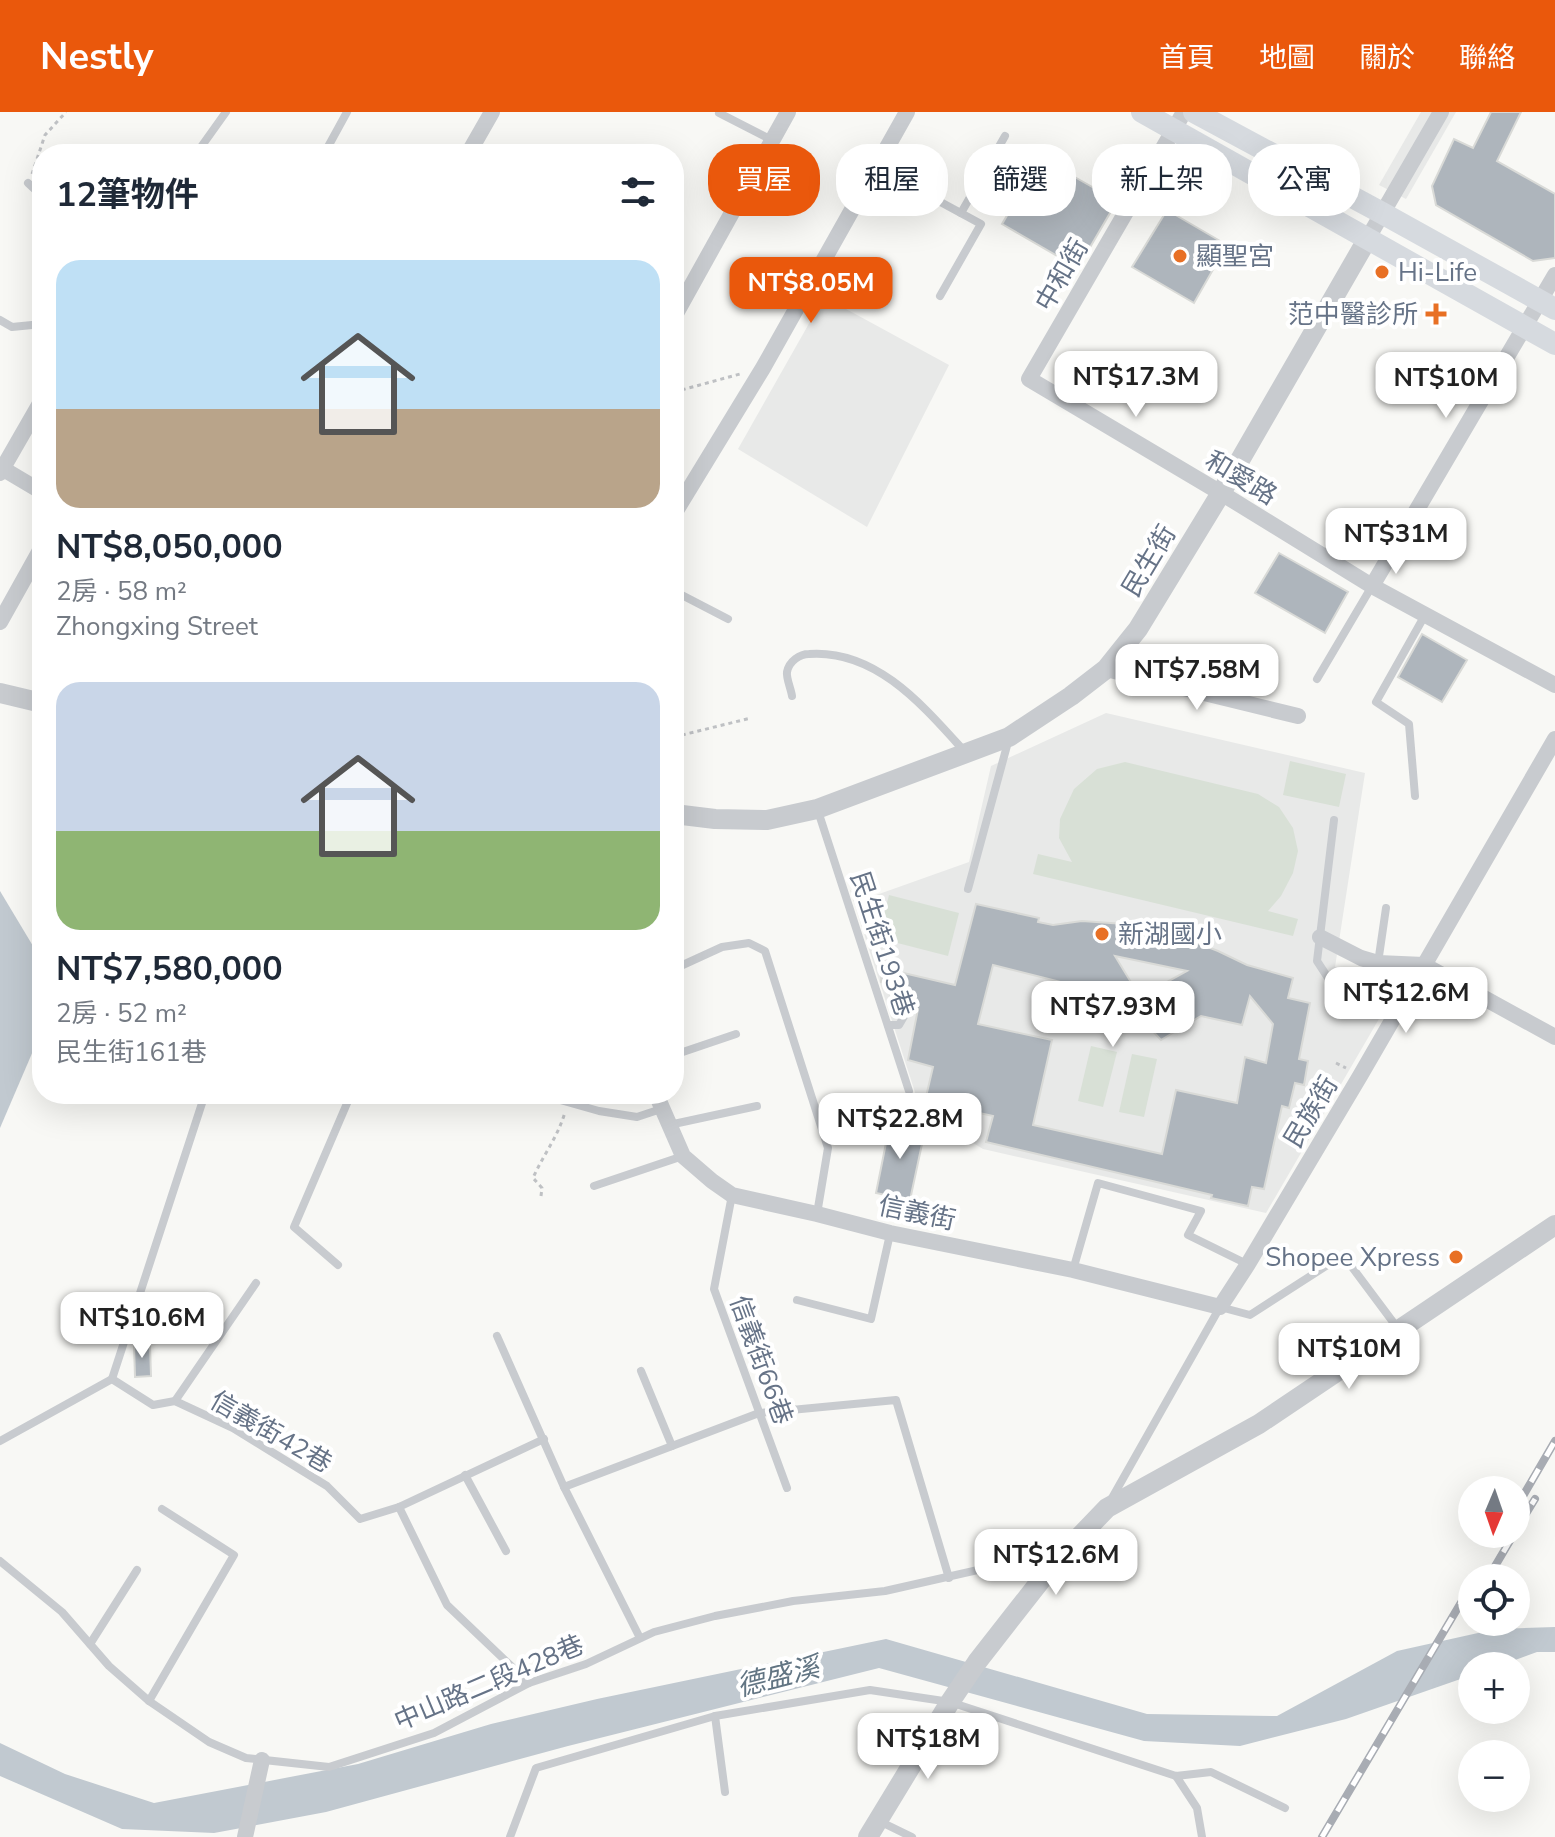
<!DOCTYPE html>
<html lang="zh-TW">
<head>
<meta charset="utf-8">
<style>
	body { margin:0; font-family:"Nunito Sans","Noto Sans TC",sans-serif; background:#f6f6f7; color:#1f2937; height:100vh; display:flex; flex-direction:column; font-size:30px; white-space:nowrap }
	* { box-sizing:border-box; margin:0 }
	p { font-size:26px; color:#747a83 }
	.icon { flex:none; width:44px; height:44px; fill:none; stroke:currentColor; stroke-width:2; stroke-linecap:round; stroke-linejoin:round }
	.map { position:relative; flex:1; overflow:hidden }
	.details { position:absolute; left:32px; top:32px; width:652px; height:960px; display:flex; flex-direction:column; background:#fff; border-radius:32px; box-shadow:0 8px 32px #0002 }
	.details>* { flex:none }
	.hud { position:absolute; left:708px; top:32px; width:726px; height:72px; display:flex; gap:16px }
	.needle { width:52px; rotate:182deg }
	.buttons { position:absolute; left:1458px; top:1364px; display:grid; gap:16px }
	.buttons a { display:grid; place-items:center; width:72px; height:72px; border-radius:50%; background:#fff; box-shadow:0 8px 32px #0002; font-size:40px }
	.price { position:absolute; translate:-50% -68px; padding:0 18px; border-radius:16px; background:#fff; color:#222; font-size:26px; line-height:52px; filter:drop-shadow(0 2px 4px #0008) }
	.price::after { content:''; position:absolute; left:50%; top:48px; width:24px; height:18px; margin-left:-12px; background:inherit; clip-path:polygon(0 0,100% 0,50% 100%) }
	.price.on { background:#ea580c; color:#fff }
	ul { padding:0; list-style:none }
	li { display:grid; align-content:center; gap:16px; height:424px; padding:0 24px }
	li span { display:grid; place-items:center; height:248px; border-radius:24px; color:#555 }
	li>.icon { margin-inline-start:auto }
	span .icon { width:144px; height:144px; fill:#fffc; stroke-width:1 }
	li b { font-size:34px }
	h2 { display:flex; justify-content:space-between; align-items:center; height:96px; padding:0 24px; font-size:34px }
	.pill { padding:0 28px; border-radius:32px; background:#fff; box-shadow:0 8px 32px #0002; font-size:28px; line-height:72px }
	.pill.on { background:#ea580c; color:#fff }
	header { display:flex; align-items:center; gap:48px; box-sizing:border-box; height:112px; padding:0 40px; background:#ea580c; color:#fff }
	header strong { font-size:38px }
	nav { display:flex; gap:44px; margin-inline-start:auto; font-size:28px }
	.map>svg:first-child { display:block }
	.built { fill:#e8e9e8 }
	.green { fill:#d8e0d6 }
	.water { fill:#c1c9d0 }
	.building { fill:#aeb5bc; stroke:#d9dad7; stroke-width:2; fill-rule:evenodd }
	.lines { fill:none; stroke-linecap:round; stroke-linejoin:round }
	.path { stroke:#bfc1c4; stroke-width:3; stroke-dasharray:4 4; stroke-linecap:butt }
	.service { stroke:#c8cbcf; stroke-width:8 }
	.minor { stroke:#c8cbcf; stroke-width:16 }
	.tertiary { stroke:#c8cbcf; stroke-width:20 }
	.secondary { stroke:#d6dadf; stroke-width:22 }
	.rail-casing { stroke:#a8acb3; stroke-width:8 }
	.rail { stroke:#fff; stroke-width:5; stroke-dasharray:15; stroke-linecap:butt }
	.poi-dot { fill:#e87025; stroke:#fff; stroke-width:3 }
	.labels { text-anchor:middle; dominant-baseline:central; stroke-width:8; stroke-linejoin:round; paint-order:stroke }
	.poi-label { font-size:26px; fill:#667387; stroke:#fff; text-anchor:start }
	.street-label { font-size:26px; fill:#667387; stroke:#fff }
	.water-label { font-size:28px; font-style:italic; fill:#627583; stroke:#fff }
</style>
</head>
<body>
<header>
<strong>Nestly</strong>
<nav><a>首頁</a><a>地圖</a><a>關於</a><a>聯絡</a></nav>
</header>
<div class="map">
<svg width="1555" height="1725" viewBox="0 0 1555 1725">
	<rect width="100%" height="100%" fill="#f8f8f5"/>
	<g class="built">
		<path d="M1421 0H1456L1406 87 1379 73Z"/>
		<path d="M824 185 949 253 867 415 738 337Z"/>
		<path d="M1106 601 1365 661 1335 855 1397 876 1266 1101 983 1037 921 999 850 778 865 787 969 750 991 654Z"/>
	</g>
	<g class="green">
		<path d="M1290 649 1346 662 1339 695 1283 683Z"/>
		<path d="M1125 650 1258 682 1279 695 1293 716 1298 739 1293 761 1281 784 1268 799 1298 807 1293 824 1033 762 1038 742 1072 750 1059 726 1060 707 1074 677 1097 657Z"/>
		<path d="M889 783 959 801 948 844 878 826Z"/>
		<path d="M1091 934 1117 940 1103 995 1078 989Z"/>
		<path d="M1132 942 1157 947 1144 1005 1119 1000Z"/>
	</g>
	<g class="water">
		<path d="M0 779 42 849V918L0 1016Z"/>
		<path d="M1555 1515V1540H1537L1499 1554H1472V1563L1346 1607 1240 1634 1144 1629 879 1556 568 1634 326 1700 214 1721 122 1717 0 1664V1631L65 1662 154 1691 358 1652 491 1612 597 1587 886 1527 1147 1602 1277 1604 1397 1539 1496 1517Z"/>
	</g>
	<g class="building">
		<path d="M1491 0H1521L1497 49 1555 82V146L1533 149 1436 93 1432 74 1454 27 1473 36Z"/>
		<path d="M1041 46 1117 89 1078 156 1002 112Z"/>
		<path d="M1167 98 1227 133 1194 191 1132 155Z"/>
		<path d="M1279 441 1348 480 1325 521 1255 481Z"/>
		<path d="M1422 522 1467 548 1442 590 1398 565Z"/>
		<path d="M976 792 1039 806 1038 810 1053 813 1082 809 1125 812 1190 828 1218 839 1247 853 1293 866 1288 886 1310 891 1299 947 1308 949 1304 973 1295 971 1289 996 1282 994 1264 1077 1252 1075 1248 1094 1211 1086 1212 1083 986 1030 993 1004 925 989 933 955 908 948 918 897 890 889 892 873 881 870 882 856 955 873ZM1115 844 1187 859 1140 885ZM993 853 1077 874 1098 908 1115 906 1148 914 1161 928 1201 904 1242 913 1250 884 1273 912 1266 951 1245 945 1237 991 1176 978 1162 1042 1033 1013 1052 928 978 912Z"/>
		<path d="M890 1011 925 1018 910 1088 876 1081Z"/>
		<path d="M150 1232 151 1264 135 1265 134 1233Z"/>
	</g>
	<g class="lines">
		<g class="path">
			<path d="M32 62 45 23 66 0"/>
			<path d="M674 280 740 262"/>
			<path d="M674 625 751 606"/>
			<path d="M1336 951 1346 956"/>
			<path d="M541 1084 542 1076 533 1066C543 1043 558 1025 565 1000"/>
		</g>
		<g class="service">
			<path d="M719 1 772 28"/>
			<path d="M196 42 226 0"/>
			<path d="M324 42 347 0"/>
			<path d="M876 55 981 112 940 184"/>
			<path d="M28 71 42 84"/>
			<path d="M961 101 1005 24"/>
			<path d="M0 208 12 215 42 212"/>
			<path d="M674 375 685 383"/>
			<path d="M674 479 728 507"/>
			<path d="M1317 567 1372 474"/>
			<path d="M792 584C791 577 786 566 787 560 789 549 800 542 809 542 877 537 925 596 966 641"/>
			<path d="M1415 684 1409 612 1376 590 1425 503"/>
			<path d="M818 699 909 979"/>
			<path d="M1334 708 1317 849 1347 895"/>
			<path d="M968 777 1008 630"/>
			<path d="M1378 851 1386 796"/>
			<path d="M674 857 722 835 749 831 765 839 828 1036 817 1102"/>
			<path d="M888 913H899L906 901"/>
			<path d="M674 943 736 922"/>
			<path d="M205 982 112 1267 153 1293 175 1289 233 1316 327 1374 360 1407 399 1395 544 1327"/>
			<path d="M539 982 599 999 637 1005 661 997"/>
			<path d="M669 1013 757 994"/>
			<path d="M594 1074 683 1044"/>
			<path d="M732 1083 714 1177 787 1376"/>
			<path d="M338 1153 294 1115 351 982"/>
			<path d="M1073 1158 1098 1071 1201 1099 1188 1123 1247 1152"/>
			<path d="M797 1188 871 1207 890 1122"/>
			<path d="M497 1224 564 1375 640 1526"/>
			<path d="M641 1259 672 1334"/>
			<path d="M175 1289 256 1171"/>
			<path d="M0 1329 112 1267"/>
			<path d="M465 1363 506 1439"/>
			<path d="M564 1375 759 1301 896 1288 949 1466"/>
			<path d="M1112 1386 1220 1195 1250 1203 1343 1143 1399 1218"/>
			<path d="M399 1395 447 1493 529 1571"/>
			<path d="M0 1449 62 1500 109 1554 149 1589 209 1630 246 1646 329 1655 434 1621 529 1571 586 1552 654 1520 715 1504 793 1489 885 1479 1018 1449H1051"/>
			<path d="M90 1532 137 1458"/>
			<path d="M149 1589 234 1443 162 1397"/>
			<path d="M1176 1664 1197 1696 1202 1725"/>
			<path d="M725 1680 715 1604 870 1578 950 1590 1176 1664 1211 1660 1285 1696"/>
			<path d="M879 1709 912 1725"/>
			<path d="M510 1725 536 1656 715 1604"/>
		</g>
		<g class="minor">
			<path d="M1184 0 1029 267 1221 381 1372 474 1555 573"/>
			<path d="M468 42 492 0"/>
			<path d="M1368 126 1441 0"/>
			<path d="M674 205 788 0"/>
			<path d="M0 355 42 380"/>
			<path d="M0 361 42 288"/>
			<path d="M674 402 763 256 907 0"/>
			<path d="M1372 474 1555 163"/>
			<path d="M0 510 42 435"/>
			<path d="M1106 557 1298 604"/>
			<path d="M1320 825 1361 846 1378 851 1424 853 1555 925"/>
			<path d="M656 982 683 1044 712 1069 732 1083 817 1102 890 1121 1073 1158 1220 1195 1248 1152 1360 964 1555 627"/>
			<path d="M245 1725 262 1648"/>
		</g>
		<g class="tertiary">
			<path d="M0 581 42 591"/>
			<path d="M674 702 715 707 767 708 817 697 1009 625 1071 584 1106 557 1138 517 1221 381 1368 126"/>
			<path d="M868 1725 950 1590 977 1550 1056 1449 1107 1396 1259 1312 1555 1113"/>
		</g>
		<g class="secondary">
			<path d="M1142 0 1555 232"/>
			<path d="M1194 0 1382 101 1555 197"/>
		</g>
		<defs>
			<g id="rail">
				<path d="M1516 1396 1555 1329"/>
				<path d="M1516 1418 1535 1387"/>
				<path d="M1488 1466 1514 1422"/>
				<path d="M1322 1725 1472 1472"/>
			</g>
		</defs>
		<use href="#rail" class="rail-casing"/>
		<use href="#rail" class="rail"/>
	</g>
	<g class="poi-dot">
		<circle cx="1180" cy="144" r="8"/>
		<circle cx="1382" cy="160" r="8"/>
		<path d="M1432 190h8v8h8v8h-8v8h-8v-8h-8v-8h8z"/>
		<circle cx="1102" cy="822" r="8"/>
		<circle cx="1456" cy="1145" r="8"/>
	</g>
	<g class="labels">
		<g class="poi-label">
			<text x="1196" y="144">顯聖宮</text>
			<text x="1398" y="160">Hi-Life</text>
			<text x="1418" y="202" text-anchor="end">范中醫診所</text>
			<text x="1118" y="822">新湖國小</text>
			<text x="1440" y="1145" text-anchor="end">Shopee Xpress</text>
		</g>
		<g class="street-label">
			<text transform="translate(1062 163) rotate(-60)">中和街</text>
			<text transform="translate(1241 366) rotate(31)">和愛路</text>
			<text transform="translate(1149 449) rotate(-59)">民生街</text>
			<text transform="translate(882 832) rotate(72)">民生街193巷</text>
			<text transform="translate(1311 1000) rotate(-59)">民族街</text>
			<text transform="translate(917 1101) rotate(12)">信義街</text>
			<text transform="translate(761 1248) rotate(70)">信義街66巷</text>
			<text transform="translate(271 1320) rotate(30)">信義街42巷</text>
			<text transform="translate(489 1571) rotate(-23)">中山路二段428巷</text>
		</g>
		<g class="water-label">
			<text transform="translate(778 1565) rotate(-14)">德盛溪</text>
		</g>
	</g>
</svg>
<div class="buttons">
<a><svg class="needle" viewBox="-14 -14 28 28"><path d="M0-13l5 13h-10z" fill="#e53935"/><path d="M0 13l5-13h-10z" fill="#747a83"/></svg></a>
<a><svg class="icon" aria-label="locate" viewBox="0 0 24 24"><circle cx="12" cy="12" r="6"/><path d="M12 2v4M12 18v4M2 12h4M18 12h4"/></svg></a>
<a>+</a>
<a>−</a>
</div>
<b class="price on" style="left:811px;top:213px">NT$8.05M</b>
<b class="price" style="left:1136px;top:307px">NT$17.3M</b>
<b class="price" style="left:1446px;top:308px">NT$10M</b>
<b class="price" style="left:1396px;top:464px">NT$31M</b>
<b class="price" style="left:1197px;top:600px">NT$7.58M</b>
<b class="price" style="left:1406px;top:923px">NT$12.6M</b>
<b class="price" style="left:1113px;top:937px">NT$7.93M</b>
<b class="price" style="left:900px;top:1049px">NT$22.8M</b>
<b class="price" style="left:142px;top:1248px">NT$10.6M</b>
<b class="price" style="left:1349px;top:1279px">NT$10M</b>
<b class="price" style="left:1056px;top:1485px">NT$12.6M</b>
<b class="price" style="left:928px;top:1669px">NT$18M</b>
<div class="hud">
<a class="pill on">買屋</a>
<a class="pill">租屋</a>
<a class="pill">篩選</a>
<a class="pill">新上架</a>
<a class="pill">公寓</a>
</div>
<section class="details">
<h2>12筆物件<svg class="icon" aria-label="filters" viewBox="0 0 24 24"><path d="M4 7h16M4 17h16"/><circle cx="9" cy="7" r="2"/><circle cx="15" cy="17" r="2"/></svg></h2>
<ul>
<li><span style="background:linear-gradient(#bfe0f5 60%,#b9a48a 0)"><svg class="icon" aria-label="home" viewBox="0 0 24 24"><path d="M3 11l9-7 9 7M6 9v11h12V9"/></svg></span><div><b>NT$8,050,000</b><p>2房 · 58 m²</p><p>Zhongxing Street</p></div></li>
<li><span style="background:linear-gradient(#c9d6e8 60%,#8fb573 0)"><svg class="icon" aria-label="home" viewBox="0 0 24 24"><path d="M3 11l9-7 9 7M6 9v11h12V9"/></svg></span><div><b>NT$7,580,000</b><p>2房 · 52 m²</p><p>民生街161巷</p></div></li>
</ul>
</section>
</div>
</body>
</html>
